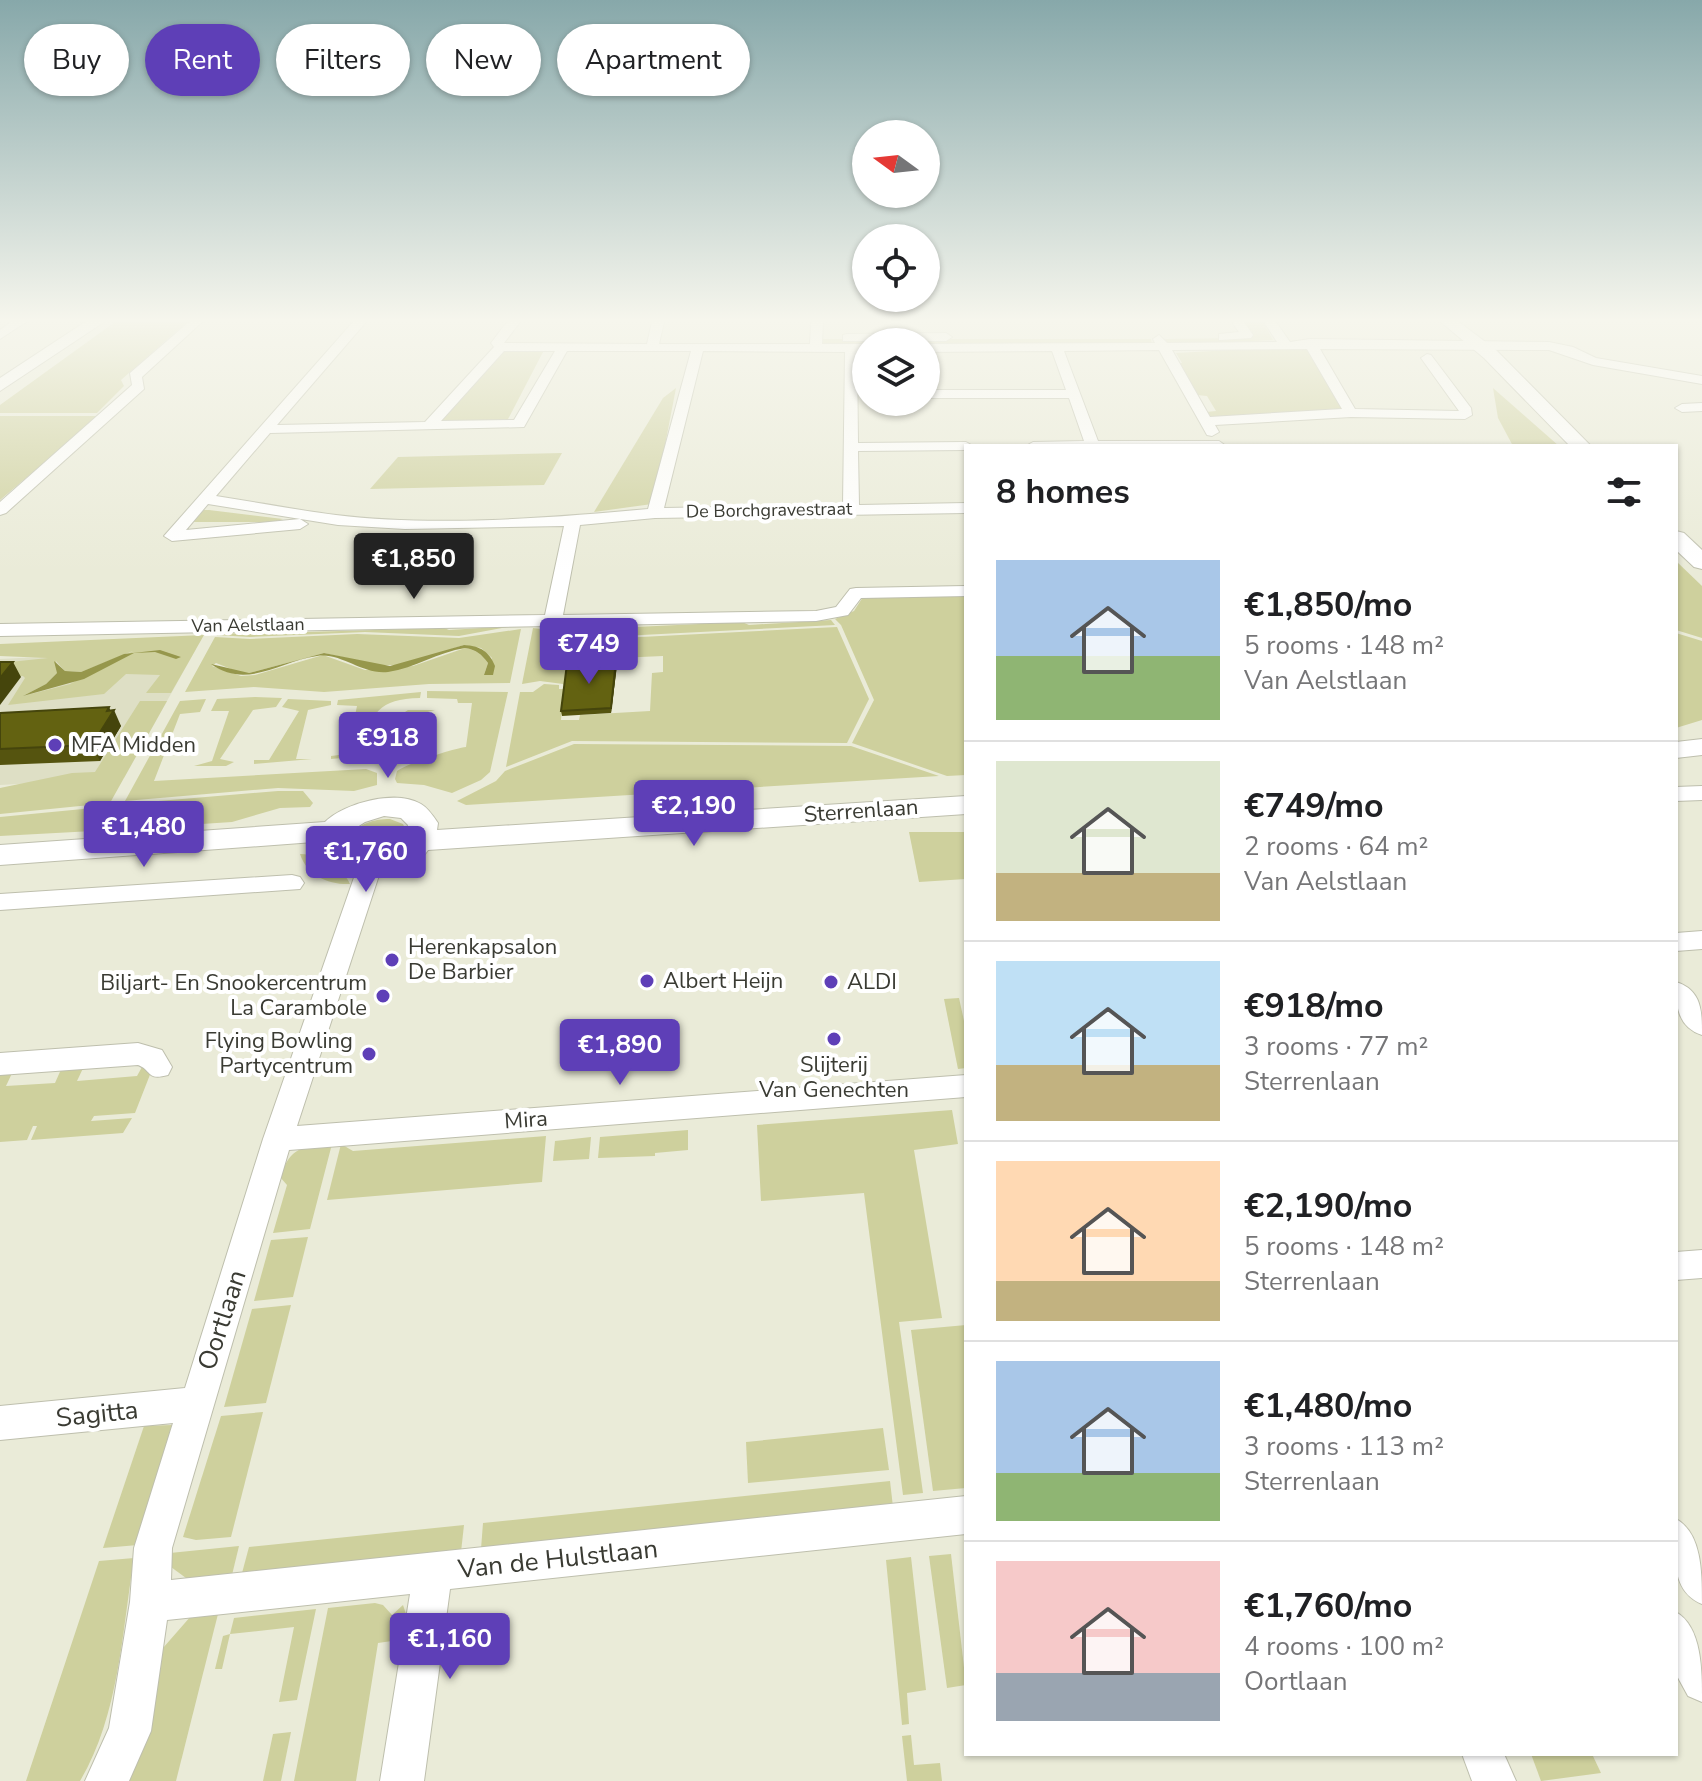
<!DOCTYPE html>
<html lang="en">
<head>
<meta charset="utf-8">
<style>
	body { margin:0; font-family:"Nunito Sans",sans-serif; background:#f2f2f2; color:#202124; height:100vh; display:flex; flex-direction:column; font-size:30px; white-space:nowrap }
	* { box-sizing:border-box; margin:0 }
	p { font-size:26px; color:#757577 }
	.icon { flex:none; width:44px; height:44px; fill:none; stroke:currentColor; stroke-width:2; stroke-linecap:round; stroke-linejoin:round }
	.map { position:relative; flex:1; overflow:hidden }
	.drawer { position:absolute; left:964px; top:444px; width:714px; height:1312px; display:flex; flex-direction:column; background:#fff; border-radius:0px; box-shadow:0 2px 6px #0004 }
	.drawer>* { flex:none }
	.banner { position:absolute; left:24px; top:24px; width:760px; height:72px; display:flex; gap:16px }
	.needle { width:52px; rotate:285deg }
	.tools { position:absolute; left:852px; top:120px; display:grid; gap:16px }
	.tools a { display:grid; place-items:center; width:88px; height:88px; border-radius:50%; background:#fff; box-shadow:0 2px 6px #0004; font-size:40px }
	.price { position:absolute; translate:-50% -68px; padding:0 18px; border-radius:8px; background:#5e3fb7; color:#fff; font-size:26px; line-height:52px; filter:drop-shadow(0 2px 4px #0008) }
	.price::after { content:''; position:absolute; left:50%; top:48px; width:24px; height:18px; margin-left:-12px; background:inherit; clip-path:polygon(0 0,100% 0,50% 100%) }
	.price.active { background:#222; color:#fff }
	ul { padding:0; list-style:none }
	li { display:flex; align-items:center; gap:24px; height:200px; padding:0 32px }
	li+li { border-top:2px solid #e0e0e0 }
	li span { display:grid; place-items:center; flex:none; width:224px; height:160px; border-radius:0px; color:#555 }
	li>.icon { margin-inline-start:auto }
	span .icon { width:96px; height:96px; fill:#fffc; stroke-width:1 }
	li b { font-size:34px }
	h2 { display:flex; justify-content:space-between; align-items:center; height:96px; padding:0 32px; font-size:34px }
	.chip { padding:0 28px; border-radius:36px; background:#fff; box-shadow:0 2px 6px #0004; font-size:28px; line-height:72px }
	.chip.active { background:#5e3fb7; color:#fff }
	.map>svg:first-child { display:block }
	.built { fill:#dedfc5 }
	.green { fill:#ced09d; fill-rule:evenodd }
	.water { fill:#96974c }
	.lines { fill:none; stroke-linecap:round; stroke-linejoin:round }
	.minor-casing { stroke:#bebfad; stroke-width:2 }
	.tertiary-casing { stroke:#bebfad; stroke-width:2 }
	.minor { fill:#fff; fill-rule:evenodd }
	.tertiary { fill:#fff; fill-rule:evenodd }
	.wall { fill:#55540f }
	.shaded-wall { fill:#45450c }
	.building { fill:#636211; stroke:#45450c; stroke-width:2 }
	.poi-dot { fill:#5e3fb7; stroke:#fff; stroke-width:3 }
	.labels { text-anchor:middle; dominant-baseline:central; stroke-width:8; stroke-linejoin:round; paint-order:stroke }
	.far-street-label { font-size:18px; fill:#3a3b33; stroke:#fff }
	.poi-label { font-size:22px; fill:#3a3b33; stroke:#fff; text-anchor:start }
	.street-label { font-size:22px; fill:#3a3b33; stroke:#fff }
	.near-street-label { font-size:26px; fill:#3a3b33; stroke:#fff }
</style>
</head>
<body>
<div class="map">
<svg width="1702" height="1781" viewBox="0 0 1702 1781">
	<rect width="100%" height="100%" fill="#eaebd8"/>
	<path class="built" d="M196 649 124 778 0 785V659Z"/>
	<g class="green">
		<path d="M115 322H187L121 380 124 386 97 413H0V405Z"/>
		<path d="M1241 322H1263L1273 340 1168 345 1165 339 1244 338Z"/>
		<path d="M817 339H1151L1152 345 926 346V342H866V346H814Z"/>
		<path d="M1288 347 1307 349 1343 409 1211 417 1206 412 1216 411 1207 396 1197 395 1178 363H1182L1176 353Z"/>
		<path d="M498 350 543 352 506 423H432Z"/>
		<path d="M676 388 655 497 652 504 594 512 663 398Z"/>
		<path d="M1493 388 1559 446H1513L1498 418Z"/>
		<path d="M0 416H98L41 469 33 472 0 500Z"/>
		<path d="M562 453 544 485 370 489 398 457Z"/>
		<path d="M198 510H209L283 519 274 522H186Z"/>
		<path d="M1676 561 1702 586V638L1676 630Z"/>
		<path d="M966 596V775L947 776 852 743 874 700 841 625 835 619 854 611 863 597Z"/>
		<path d="M831 620 835 625 622 636 620 632 621 624 635 627 742 622 749 625Z"/>
		<path d="M513 626 459 636 365 632 250 637 216 635 218 632 241 634 444 628 449 630Z"/>
		<path d="M837 627 869 699 847 743 572 741 506 767 520 692H533L544 684 559 685V689H564L561 720H579L580 715 650 711 652 673 663 672V656L618 658 621 638Z"/>
		<path d="M533 628 606 637 603 660H568L565 687 563 684 540 681 522 684Z"/>
		<path d="M521 629 510 683 429 684 324 692 254 687 185 692 215 637 250 639 357 634 459 638ZM464 645 481 648 492 658 484 675 488 663C481 654 477 650 465 648L413 666 365 670 323 655 255 675 241 676 212 666 216 663 241 673H249L324 653 378 665H402Z"/>
		<path d="M1676 633 1702 641V720L1676 728Z"/>
		<path d="M204 635 171 693H146L160 675 126 674 104 694 8 705 25 678 23 676 0 677V663L48 658 0 656V644ZM133 651 70 684 23 696 46 684 57 673 56 661 65 671 81 672Z"/>
		<path d="M427 691 508 692 490 772 481 780 452 793 424 785 397 783 395 779 397 771C411 762 452 749 466 747L472 703H458L457 699 427 698Z"/>
		<path d="M421 692 420 698C378 699 373 713 357 749L363 756 331 759V756L347 754 357 706 337 705 338 700Z"/>
		<path d="M255 697 282 698 276 707 253 710 220 759 234 762 226 766H194L212 761 229 711H211L217 699Z"/>
		<path d="M206 699 200 712 180 714 154 781 366 769 377 773V785L354 791 278 788 125 801 180 701Z"/>
		<path d="M288 699 331 701V705L308 710 296 759H312L254 764V760H269L299 711 282 707Z"/>
		<path d="M140 701H167L110 803 0 814V788L72 773 95 772Z"/>
		<path d="M408 710H435L420 714 414 745 429 746 399 755H387L385 749 401 747 414 716H399Z"/>
		<path d="M574 744 851 746 939 776 466 805 457 801 496 781 505 771Z"/>
		<path d="M278 791H303L313 803 310 807 280 808 232 822 110 830 123 804Z"/>
		<path d="M114 806 103 825 93 831 0 836V817Z"/>
		<path d="M390 819 403 824 406 831C400 853 366 863 349 845V838C358 823 374 819 390 819Z"/>
		<path d="M909 832H966V879L919 882Z"/>
		<path d="M300 854C316 853 344 869 350 884 329 885 307 876 300 854Z"/>
		<path d="M959 998 966 1030V1068L958 1069 944 999Z"/>
		<path d="M85 1064 77 1081 137 1076 142 1067H153L135 1113 94 1116 91 1121 132 1118 123 1133 31 1140 37 1126H33L27 1140 0 1142V1071L14 1069 6 1086 55 1083 63 1065Z"/>
		<path d="M952 1110 958 1144 914 1150 942 1318 899 1322 923 1493 903 1495 864 1193 761 1201 757 1125Z"/>
		<path d="M688 1130V1150L655 1153V1156L598 1158 600 1137Z"/>
		<path d="M546 1136 542 1182 327 1200 341 1144 353 1151Z"/>
		<path d="M591 1137 589 1159 553 1161 555 1141Z"/>
		<path d="M332 1144 310 1229 273 1233 287 1185 280 1177C291 1146 302 1147 332 1144Z"/>
		<path d="M308 1237 293 1297 254 1301 271 1240Z"/>
		<path d="M291 1305 266 1403 224 1407 252 1309Z"/>
		<path d="M966 1325V1488L933 1491 911 1330Z"/>
		<path d="M263 1412 231 1537 196 1540 183 1537 221 1416Z"/>
		<path d="M172 1425 138 1545 103 1548 144 1426Z"/>
		<path d="M883 1428 889 1470 748 1483 746 1442Z"/>
		<path d="M890 1481 893 1507 481 1549 483 1523Z"/>
		<path d="M464 1525 461 1552 242 1573 249 1547Z"/>
		<path d="M239 1546 232 1575 186 1578 171 1567 170 1553Z"/>
		<path d="M951 1554 966 1685 947 1688 929 1556Z"/>
		<path d="M911 1557 926 1690 907 1693 909 1724 902 1725 886 1560Z"/>
		<path d="M134 1558C122 1632 119 1716 80 1781H26L99 1561Z"/>
		<path d="M375 1603 383 1605 392 1615 403 1605 409 1623 406 1639 378 1643 356 1781H294L328 1608Z"/>
		<path d="M220 1606 176 1781H127L163 1648 191 1616Z"/>
		<path d="M316 1609 297 1700 279 1702 294 1627 230 1634 222 1669H215L223 1636 230 1634 234 1618Z"/>
		<path d="M291 1732 281 1781H263L273 1734Z"/>
		<path d="M911 1735 914 1765 940 1763 942 1781H907L902 1736Z"/>
		<path d="M1531 1754H1592L1601 1773 1541 1781Z"/>
	</g>
	<g class="water">
		<path d="M464 645C480 646 489 651 495 666L493 675H484L488 663C481 654 477 650 465 648 438 652 415 668 388 672 362 675 341 652 317 656 280 661 247 690 211 664L249 673 324 653 390 666Z"/>
		<path d="M160 650 181 657 176 659 155 652 134 653 84 679 23 696 46 684 57 673 54 661 65 671 81 672 124 654Z"/>
	</g>
	<g class="lines">
		<defs>
			<g id="minor">
				<path d="M11 322H26L0 339V330Z"/>
				<path d="M189 322H202L142 377 144 389 6 513 0 515V502L132 385 130 373Z"/>
				<path d="M353 322H366L277 425 425 422 494 347 491 343 507 322H520L504 343 647 344 652 322H664L659 344H810L811 322H823L822 344H866V352H857L858 443 966 442 973 446H966V450L858 451 859 505 966 503V513L655 518 580 525 563 615 816 611 836 607 850 589 856 588 966 586V596L861 598 848 615 816 621 0 636V624L545 615 564 526 405 529 338 525 208 504 186 530 300 519 308 524 300 529 172 541 164 536ZM504 351H555L514 420 441 421ZM567 351H691L648 509C551 518 433 527 336 515 296 510 256 502 216 496L270 433 524 427ZM703 351 845 352 843 505 664 508Z"/>
				<path d="M1232 322H1244L1253 335 1251 338 1219 340V334L1239 332Z"/>
				<path d="M1264 322H1276L1290 342 1310 339 1549 342 1573 347 1596 358 1702 376V384L1593 365 1549 350 1320 349 1355 409 1459 411 1421 358 1427 354 1431 355 1471 408 1472 415 1465 419 1351 417 1215 425 1219 432 1212 436 1207 435 1159 350 1064 351 1098 441H1219L1226 446H1026L1033 442 1084 441 1069 398H926V390H1066L1052 351 926 352V344L1155 343 1153 339 1159 335 1167 343 1277 342ZM1307 349 1342 409 1210 417 1172 350Z"/>
				<path d="M847 334 946 333 952 337 946 341H843V335Z"/>
				<path d="M1702 403V411L1682 412 1675 408 1682 404Z"/>
				<path d="M1702 786V800L1676 801V787Z"/>
				<path d="M370 858 378 861 382 866 297 1126 966 1075V1097L289 1150 172 1548 171 1580 966 1496V1534L450 1589 424 1781H380L410 1594 167 1620 151 1731 129 1781H85L109 1728 130 1602 134 1548 173 1423 0 1440V1406L185 1388 263 1139 358 866 362 861Z"/>
				<path d="M292 875 300 877 304 883 300 889 0 910V894Z"/>
				<path d="M1702 931V949L1676 951V933Z"/>
				<path d="M1676 982C1702 990 1702 1012 1702 1035 1677 1027 1676 1005 1676 982Z"/>
				<path d="M138 1043 162 1050 172 1067 168 1075C146 1081 152 1070 138 1065L0 1075V1053Z"/>
				<path d="M1702 1250V1278L1676 1280V1252Z"/>
				<path d="M1676 1519C1702 1533 1702 1573 1702 1604 1668 1590 1676 1550 1676 1519Z"/>
				<path d="M1676 1612C1702 1627 1702 1670 1702 1702L1688 1696 1676 1674Z"/>
				<path d="M1462 1754H1504L1516 1781H1472Z"/>
			</g>
			<g id="tertiary">
				<path d="M85 322H104L0 391V378Z"/>
				<path d="M1441 322H1459L1496 350 1591 446H1570L1484 358Z"/>
				<path d="M1676 531 1684 533 1702 550V569L1694 567 1676 550Z"/>
				<path d="M1702 739V755L1676 758V742Z"/>
				<path d="M966 796V814L428 850C407 883 336 887 315 853L314 842 0 865V845L325 822C344 803 396 789 421 804 428 808 434 817 438 823L437 830ZM384 816 401 818 408 825C403 853 368 865 345 849L348 833 365 822Z"/>
			</g>
		</defs>
		<use href="#minor" class="minor-casing"/>
		<use href="#tertiary" class="tertiary-casing"/>
		<use href="#minor" class="minor"/>
		<use href="#tertiary" class="tertiary"/>
	</g>
	<g class="wall">
		<path d="M617 665 611 713 562 716 561 711Z"/>
		<path d="M110 711 121 726 100 761 0 765V713Z"/>
	</g>
	<g class="shaded-wall">
		<path d="M616 660 617 665 611 713V708Z"/>
		<path d="M13 662 21 677 0 705V678Z"/>
		<path d="M109 707 112 714 114 710 121 726 100 761 92 745Z"/>
	</g>
	<g class="building">
		<path d="M616 660 611 708 561 711 567 664Z"/>
		<path d="M0 662H13L0 678Z"/>
		<path d="M109 707 107 711 114 710 92 745 0 749V713Z"/>
	</g>
	<linearGradient id="sky" x2="0" y2="1"><stop stop-color="#87a8aa"/><stop offset="0.56" stop-color="#f6f6ed"/><stop offset="1" stop-color="#f6f6ed" stop-opacity="0"/></linearGradient>
	<rect width="1702" height="572" fill="url(#sky)"/>
	<g class="poi-dot">
		<circle cx="55" cy="745" r="8"/>
		<circle cx="392" cy="960" r="8"/>
		<circle cx="647" cy="981" r="8"/>
		<circle cx="831" cy="982" r="8"/>
		<circle cx="383" cy="996" r="8"/>
		<circle cx="834" cy="1039" r="8"/>
		<circle cx="369" cy="1054" r="8"/>
	</g>
	<g class="labels">
		<g class="far-street-label">
			<text transform="translate(769 510) rotate(-1)">De Borchgravestraat</text>
			<text transform="translate(248 625) rotate(-1)">Van Aelstlaan</text>
		</g>
		<g class="poi-label">
			<text x="71" y="745">MFA Midden</text>
			<text x="408" y="947">Herenkapsalon<tspan x="408" dy="25">De Barbier</tspan></text>
			<text x="663" y="981">Albert Heijn</text>
			<text x="847" y="982">ALDI</text>
			<text x="367" y="983" text-anchor="end">Biljart- En Snookercentrum<tspan x="367" dy="25">La Carambole</tspan></text>
			<text x="353" y="1041" text-anchor="end">Flying Bowling<tspan x="353" dy="25">Partycentrum</tspan></text>
			<text x="834" y="1065" text-anchor="middle">Slijterij<tspan x="834" dy="25">Van Genechten</tspan></text>
		</g>
		<g class="street-label">
			<text transform="translate(861 811) rotate(-4)">Sterrenlaan</text>
			<text transform="translate(526 1120) rotate(-4)">Mira</text>
		</g>
		<g class="near-street-label">
			<text transform="translate(222 1320) rotate(-72)">Oortlaan</text>
			<text transform="translate(97 1414) rotate(-6)">Sagitta</text>
			<text transform="translate(558 1559) rotate(-6)">Van de Hulstlaan</text>
		</g>
	</g>
</svg>
<div class="tools">
<a><svg class="needle" viewBox="-14 -14 28 28"><path d="M0-13l5 13h-10z" fill="#e53935"/><path d="M0 13l5-13h-10z" fill="#757577"/></svg></a>
<a><svg class="icon" aria-label="locate" viewBox="0 0 24 24"><circle cx="12" cy="12" r="6"/><path d="M12 2v4M12 18v4M2 12h4M18 12h4"/></svg></a>
<a><svg class="icon" aria-label="layers" viewBox="0 0 24 24"><path d="M12 4l9 5-9 5-9-5zM3 14l9 5 9-5"/></svg></a>
</div>
<b class="price active" style="left:414px;top:601px">€1,850</b>
<b class="price" style="left:589px;top:686px">€749</b>
<b class="price" style="left:388px;top:780px">€918</b>
<b class="price" style="left:694px;top:848px">€2,190</b>
<b class="price" style="left:144px;top:869px">€1,480</b>
<b class="price" style="left:366px;top:894px">€1,760</b>
<b class="price" style="left:620px;top:1087px">€1,890</b>
<b class="price" style="left:450px;top:1681px">€1,160</b>
<div class="banner">
<a class="chip">Buy</a>
<a class="chip active">Rent</a>
<a class="chip">Filters</a>
<a class="chip">New</a>
<a class="chip">Apartment</a>
</div>
<section class="drawer">
<h2>8 homes<svg class="icon" aria-label="filters" viewBox="0 0 24 24"><path d="M4 7h16M4 17h16"/><circle cx="9" cy="7" r="2"/><circle cx="15" cy="17" r="2"/></svg></h2>
<ul>
<li><span style="background:linear-gradient(#a9c7e8 60%,#8fb573 0)"><svg class="icon" aria-label="home" viewBox="0 0 24 24"><path d="M3 11l9-7 9 7M6 9v11h12V9"/></svg></span><div><b>€1,850/mo</b><p>5 rooms · 148 m²</p><p>Van Aelstlaan</p></div></li>
<li><span style="background:linear-gradient(#dfe7d0 70%,#c2b280 0)"><svg class="icon" aria-label="home" viewBox="0 0 24 24"><path d="M3 11l9-7 9 7M6 9v11h12V9"/></svg></span><div><b>€749/mo</b><p>2 rooms · 64 m²</p><p>Van Aelstlaan</p></div></li>
<li><span style="background:linear-gradient(#bfe0f5 65%,#c2b280 0)"><svg class="icon" aria-label="home" viewBox="0 0 24 24"><path d="M3 11l9-7 9 7M6 9v11h12V9"/></svg></span><div><b>€918/mo</b><p>3 rooms · 77 m²</p><p>Sterrenlaan</p></div></li>
<li><span style="background:linear-gradient(#ffd9b3 75%,#c2b280 0)"><svg class="icon" aria-label="home" viewBox="0 0 24 24"><path d="M3 11l9-7 9 7M6 9v11h12V9"/></svg></span><div><b>€2,190/mo</b><p>5 rooms · 148 m²</p><p>Sterrenlaan</p></div></li>
<li><span style="background:linear-gradient(#a9c7e8 70%,#8fb573 0)"><svg class="icon" aria-label="home" viewBox="0 0 24 24"><path d="M3 11l9-7 9 7M6 9v11h12V9"/></svg></span><div><b>€1,480/mo</b><p>3 rooms · 113 m²</p><p>Sterrenlaan</p></div></li>
<li><span style="background:linear-gradient(#f6c9c9 70%,#9aa5b1 0)"><svg class="icon" aria-label="home" viewBox="0 0 24 24"><path d="M3 11l9-7 9 7M6 9v11h12V9"/></svg></span><div><b>€1,760/mo</b><p>4 rooms · 100 m²</p><p>Oortlaan</p></div></li>
</ul>
</section>
</div>
</body>
</html>
